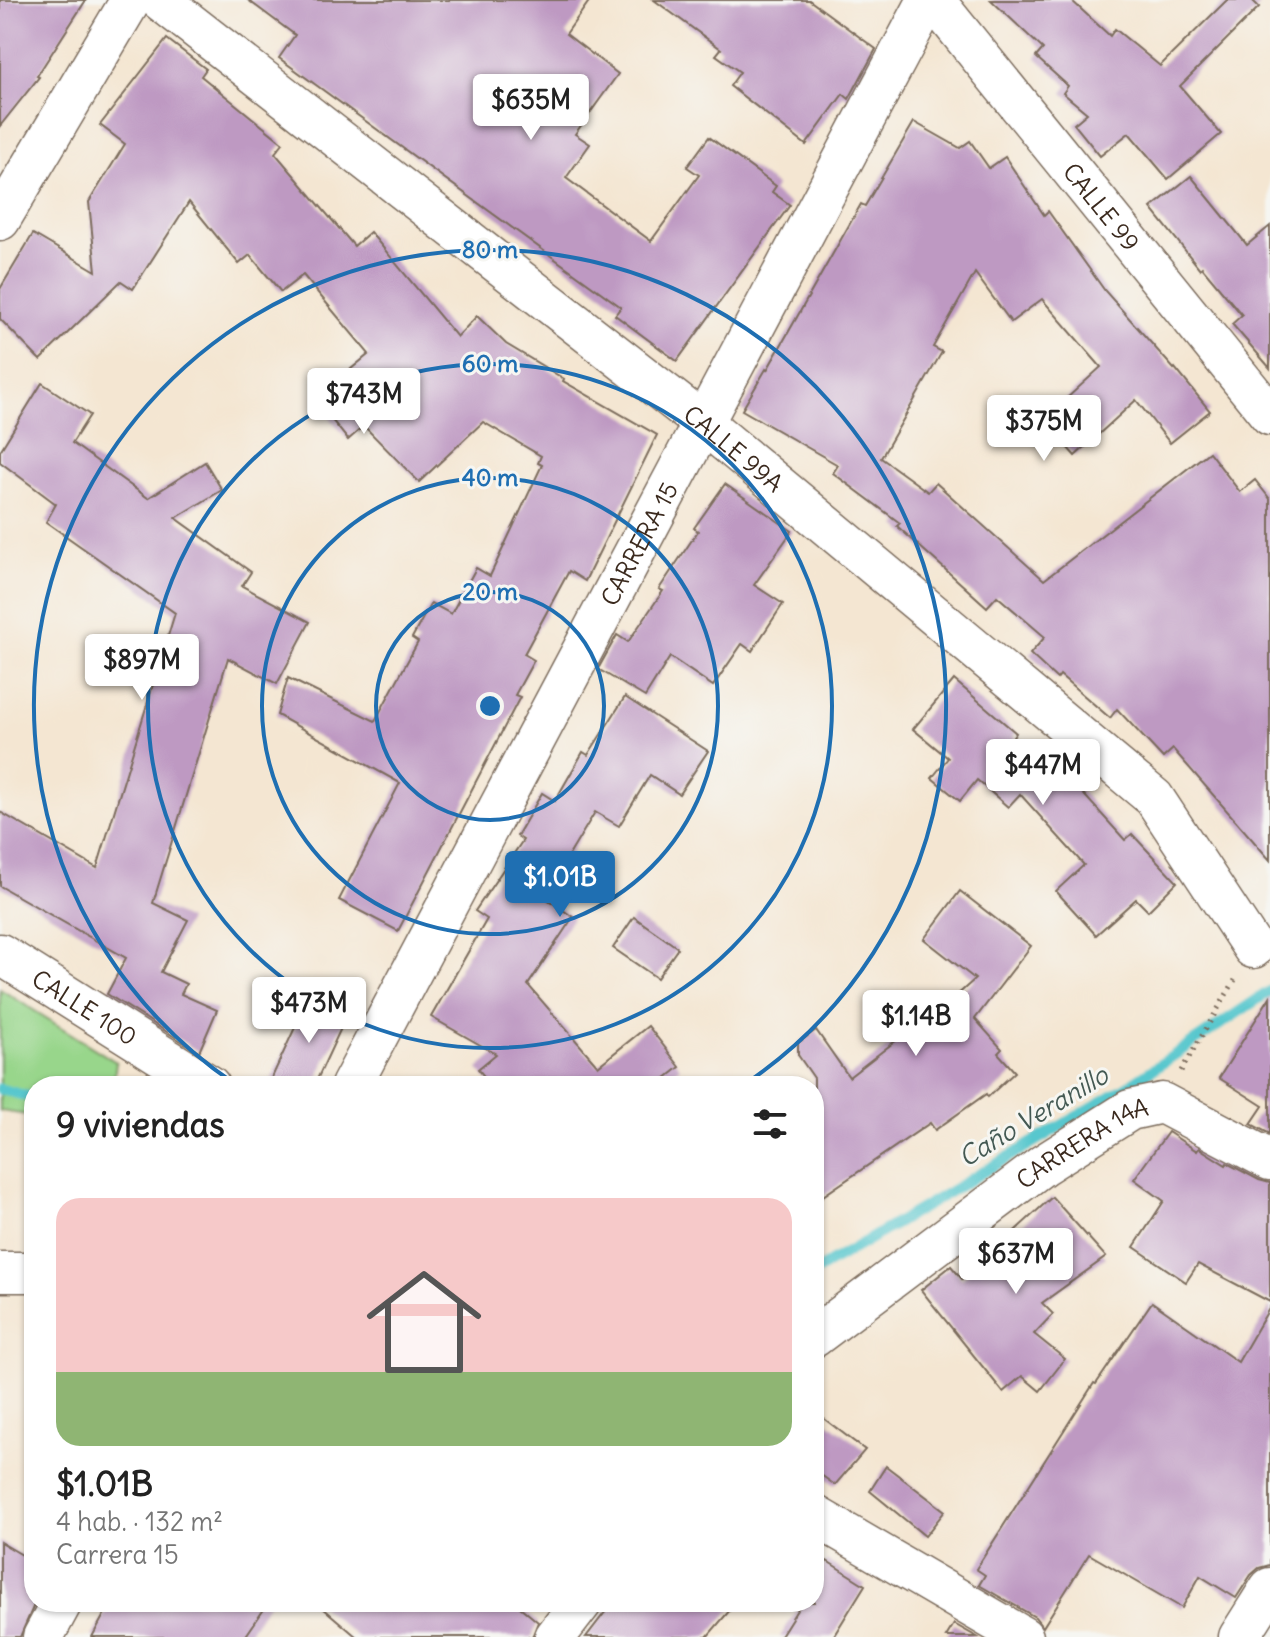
<!DOCTYPE html>
<html lang="es">
<head>
<meta charset="utf-8">
<style>
	body { margin:0; font-family:Delius,sans-serif; background:#f2f2f2; color:#222; height:100vh; display:flex; flex-direction:column; font-size:30px; white-space:nowrap }
	* { box-sizing:border-box; margin:0 }
	p { font-size:26px; color:#767676 }
	.icon { flex:none; width:44px; height:44px; fill:none; stroke:currentColor; stroke-width:2; stroke-linecap:round; stroke-linejoin:round }
	.map { position:relative; flex:1; overflow:hidden }
	.sheet { position:absolute; left:24px; top:1076px; width:800px; height:536px; display:flex; flex-direction:column; background:#fff; border-radius:32px; box-shadow:0 2px 6px #0004 }
	.sheet>* { flex:none }
	.price { position:absolute; translate:-50% -68px; padding:0 18px; border-radius:8px; background:#fff; color:#222; font-size:26px; line-height:52px; filter:drop-shadow(0 2px 4px #0008) }
	.price::after { content:''; position:absolute; left:50%; top:48px; width:24px; height:18px; margin-left:-12px; background:inherit; clip-path:polygon(0 0,100% 0,50% 100%) }
	.price.active { background:#1f6fb2; color:#fff }
	ul { padding:0; list-style:none }
	li { display:grid; align-content:center; gap:16px; height:424px; padding:0 32px }
	li+li { border-top:2px solid #e0e0e0 }
	li span { display:grid; place-items:center; height:248px; border-radius:24px; color:#555 }
	li>.icon { margin-inline-start:auto }
	span .icon { width:144px; height:144px; fill:#fffc; stroke-width:1 }
	li b { font-size:34px }
	h2 { display:flex; justify-content:space-between; align-items:center; height:96px; padding:0 32px; font-size:34px }
	.map>svg:first-child { display:block }
	.green { fill:#98d68b; stroke:#6a8054; stroke-width:2 }
	.lines { fill:none; stroke-linecap:round; stroke-linejoin:round }
	.stream { stroke:#59c7ce; stroke-width:11 }
	.building { fill:#be99c2 }
	.minor-casing { stroke:#7c6c5d; stroke-width:43 }
	.path { stroke:#7c6c5d; stroke-width:5; stroke-dasharray:2 6; stroke-linecap:butt }
	.minor { stroke:#fff; stroke-width:40 }
	.ring { fill:none; stroke:#1f6fb2; stroke-width:4 }
	.labels { text-anchor:middle; dominant-baseline:central; stroke-width:6; stroke-linejoin:round; paint-order:stroke }
	.street-label { font-size:24px; fill:#3b2a1e; stroke:#f6f6f2 }
	.water-label { font-size:26px; font-style:italic; fill:#445953; stroke:#f6f6f2 }
	.centre { fill:#1f6fb2; stroke:#f6f6f2; stroke-width:4 }
	.ring-label { font-size:24px; text-anchor:middle; font-weight:bold; fill:#1f6fb2; stroke:#f6f6f2; stroke-width:6; stroke-linejoin:round; paint-order:stroke }
</style>
</head>
<body>
<div class="map">
<svg width="1270" height="1637" viewBox="0 0 1270 1637">
	<rect width="100%" height="100%" fill="#f6f6f2"/>
	<filter id="ink" filterUnits="userSpaceOnUse"><feTurbulence type="fractalNoise" baseFrequency=".0125" numOctaves="2"/><feDisplacementMap in="SourceGraphic" scale="16" xChannelSelector="R" yChannelSelector="G"/><feConvolveMatrix kernelMatrix="1 2 1 2 8 2 1 2 1" color-interpolation-filters="sRGB"/></filter>
	<filter id="wash" filterUnits="userSpaceOnUse"><feTurbulence type="fractalNoise" baseFrequency=".006" numOctaves="4" result="noise"/><feDisplacementMap in="SourceGraphic" scale="32" xChannelSelector="R" yChannelSelector="G"/><feGaussianBlur stdDeviation="1.8" result="paint"/><feColorMatrix in="noise" values="0 0 0 0 0 0 0 0 0 0 0 0 0 0 0 0 0 1.4 0 .05"/><feComposite in="paint" operator="in"/></filter>
	<g filter="url(#wash)">
		<rect width="100%" height="100%" fill="#f4e6d2"/>
		<path class="green" d="M0 989 116 1062 113 1086H34V1116L0 1111Z"/>
		<g class="lines">
			<g class="stream">
				<path d="M0 1089 34 1098"/>
				<path d="M814 1272 1125 1088 1270 991"/>
			</g>
		</g>
		<g id="blocks">
			<g class="building">
				<path d="M0 0H86L37 76 39 77 0 126Z"/>
				<path d="M248 0H590L566 34 618 74 575 134 590 144 566 178 651 241 699 175 687 167 709 137 776 186 772 192 790 205 677 361 615 315 621 307 279 58 295 35Z"/>
				<path d="M654 0H809L876 49 849 99 843 94 806 145 730 86 740 72 716 55 721 49Z"/>
				<path d="M991 0H1071L1110 36 1115 29 1160 66 1227 0H1252L1259 7 1180 86 1221 134 1168 179 1129 133 1100 156 1074 124 1087 113 1063 93 1068 86 1036 57 1043 49Z"/>
				<path d="M167 39 206 69 201 76 283 143 275 153 354 246 370 232 457 337 477 316 506 344 564 379 563 381 657 435 585 581 569 571 524 654 534 660 515 695 520 697 398 931 339 900 400 783 277 715 288 678 375 721 418 642 412 638 431 603 451 614 476 568 490 576 542 465 538 463 541 456 483 422 419 482 364 426 348 440 315 399 369 354 303 275 281 292 250 255 239 264 189 202 133 289 121 281 40 360 0 319V289L33 234 96 271 89 202 125 144 100 125Z"/>
				<path d="M914 122 960 148 970 141 989 168 1005 157 1044 215 1048 211 1105 291 1174 369 1175 368 1210 411 1170 443 1136 400 1075 456 1043 420 1101 367 1042 299 1011 322 975 273 933 347 942 352 881 458 928 492 936 483 1044 580 1209 452 1240 492 1255 480 1270 499V860L1173 749 1163 758 1117 709 1110 718 1060 675 1057 679 1030 654 1045 637 997 596 987 607 897 526 900 523 833 473 838 465 742 410 766 369 767 370 861 204 865 206Z"/>
				<path d="M1191 176 1247 245 1270 226V368L1232 324 1242 315 1202 267 1200 269 1151 208Z"/>
				<path d="M42 383 90 415 72 443 148 498 205 462 222 490 176 518 251 572 242 586 310 622 277 684 228 658 153 903 188 920 161 972 186 984 181 994 217 1010 199 1052 107 994 126 958 0 886V812L97 868 175 613 46 522 56 504 0 462V451Z"/>
				<path d="M725 484 792 531 754 585 783 604 752 651 742 644 713 686 670 657 645 697 598 669 617 635 628 642 663 591 659 589 698 531 694 528Z"/>
				<path d="M954 680 1016 733 1013 737 1063 781 1068 777 1125 840 1132 834 1177 882 1148 911 1136 899 1096 935 1056 891 1084 865 1020 794 1008 807 977 780 960 801 932 778 948 758 913 729Z"/>
				<path d="M625 697 708 751 679 794 650 775 619 826 595 812 544 897 573 917 528 985 598 1066 648 1026 680 1067 656 1086H492L478 1069 496 1054 431 1017 487 919 475 911 523 840 517 836 542 793 555 801 583 752 588 755Z"/>
				<path d="M960 891 1031 946 975 1019 1002 1049 998 1053 1015 1072 988 1097 986 1094 935 1130 930 1123 814 1202V1078L798 1055V1043L816 1030 849 1077 911 1029 914 1034 975 979 924 939Z"/>
				<path d="M634 917 678 948 657 978 613 948Z"/>
				<path d="M310 995 348 1013 314 1086H268Z"/>
				<path d="M1270 997V1134L1251 1124 1263 1106 1219 1078Z"/>
				<path d="M1168 1132 1197 1151 1199 1148 1226 1165 1227 1163 1259 1180 1270 1183V1302L1198 1264 1186 1282 1134 1247 1164 1201 1134 1179Z"/>
				<path d="M1052 1197 1106 1257 1042 1303 1053 1314 1034 1334 1065 1359 1040 1391 1022 1376 1003 1392 921 1290 951 1266 962 1279Z"/>
				<path d="M1152 1302 1238 1362 1270 1307V1565L1259 1568 1251 1575 1236 1598 1200 1576 1182 1608 1089 1554 1043 1627 1035 1617 979 1585 985 1575 976 1569 1094 1383 1096 1384Z"/>
				<path d="M814 1411 865 1450 835 1485 814 1470Z"/>
				<path d="M886 1466 945 1511 925 1536 870 1491Z"/>
				<path d="M0 1542 34 1562V1605L20 1637H0Z"/>
				<path d="M827 1561 865 1585 833 1637H780L802 1602H814V1582Z"/>
				<path d="M111 1602H269L245 1637H92Z"/>
				<path d="M316 1602H514L538 1622 532 1637H357Z"/>
				<path d="M613 1602H737L707 1637H586Z"/>
				<path d="M954 1624 977 1637H946Z"/>
			</g>
		</g>
	</g>
	<g filter="url(#ink)">
		<use href="#blocks" fill-opacity="0" stroke="#7c6c5d" stroke-width="2"/>
		<g class="lines">
			<defs>
				<g id="minor">
					<path id="s1" d="M160 0 702 422 1154 798 1253 948"/>
					<path id="s2" d="M934 0 1270 415"/>
					<path d="M0 220 131 0"/>
					<path id="s3" d="M0 954 210 1086"/>
					<path id="s4" d="M351 1086 928 0"/>
					<path d="M0 1272H34"/>
					<path id="s5" d="M814 1337 1043 1165 1130 1110 1162 1103 1270 1160"/>
					<path d="M814 1515 1023 1637"/>
					<path d="M43 1637 62 1602"/>
					<path d="M555 1637 582 1602"/>
					<path d="M1239 1637 1270 1588"/>
				</g>
			</defs>
			<use href="#minor" class="minor-casing"/>
			<path class="path" d="M1181 1071 1235 980"/>
			<use href="#minor" class="minor"/>
		</g>
	</g>
	<g class="ring">
		<circle cx="490" cy="706" r="114"/>
		<circle cx="490" cy="706" r="228"/>
		<circle cx="490" cy="706" r="342"/>
		<path d="M235 1084A456 456 0 1 1 745 1084"/>
	</g>
	<g class="labels">
		<g class="street-label">
			<text stroke="none"><textPath href="#s2" startOffset="266">CALLE 99</textPath></text>
			<text stroke="none"><textPath href="#s1" startOffset="728">CALLE 99A</textPath></text>
			<text stroke="none"><textPath href="#s4" startOffset="614">CARRERA 15</textPath></text>
			<text stroke="none"><textPath href="#s3" startOffset="100">CALLE 100</textPath></text>
			<text stroke="none"><textPath href="#s5" startOffset="332">CARRERA 14A</textPath></text>
		</g>
		<g class="water-label">
			<text transform="translate(1033 1116) rotate(-31)">Caño Veranillo</text>
		</g>
	</g>
	<circle cx="490" cy="706" r="12" class="centre"/>
	<g class="ring-label">
		<text x="490" y="258">80 m</text>
		<text x="490" y="372">60 m</text>
		<text x="490" y="486">40 m</text>
		<text x="490" y="600">20 m</text>
	</g>
</svg>
<b class="price" style="left:531px;top:142px">$635M</b>
<b class="price" style="left:364px;top:436px">$743M</b>
<b class="price" style="left:1044px;top:463px">$375M</b>
<b class="price" style="left:142px;top:702px">$897M</b>
<b class="price" style="left:1043px;top:807px">$447M</b>
<b class="price active" style="left:560px;top:919px">$1.01B</b>
<b class="price" style="left:309px;top:1045px">$473M</b>
<b class="price" style="left:916px;top:1058px">$1.14B</b>
<b class="price" style="left:1016px;top:1296px">$637M</b>
<section class="sheet">
<h2>9 viviendas<svg class="icon" aria-label="filters" viewBox="0 0 24 24"><path d="M4 7h16M4 17h16"/><circle cx="9" cy="7" r="2"/><circle cx="15" cy="17" r="2"/></svg></h2>
<ul>
<li><span style="background:linear-gradient(#f6c9c9 70%,#8fb573 0)"><svg class="icon" aria-label="home" viewBox="0 0 24 24"><path d="M3 11l9-7 9 7M6 9v11h12V9"/></svg></span><div><b>$1.01B</b><p>4 hab. · 132 m²</p><p>Carrera 15</p></div></li>
</ul>
</section>
</div>
</body>
</html>
